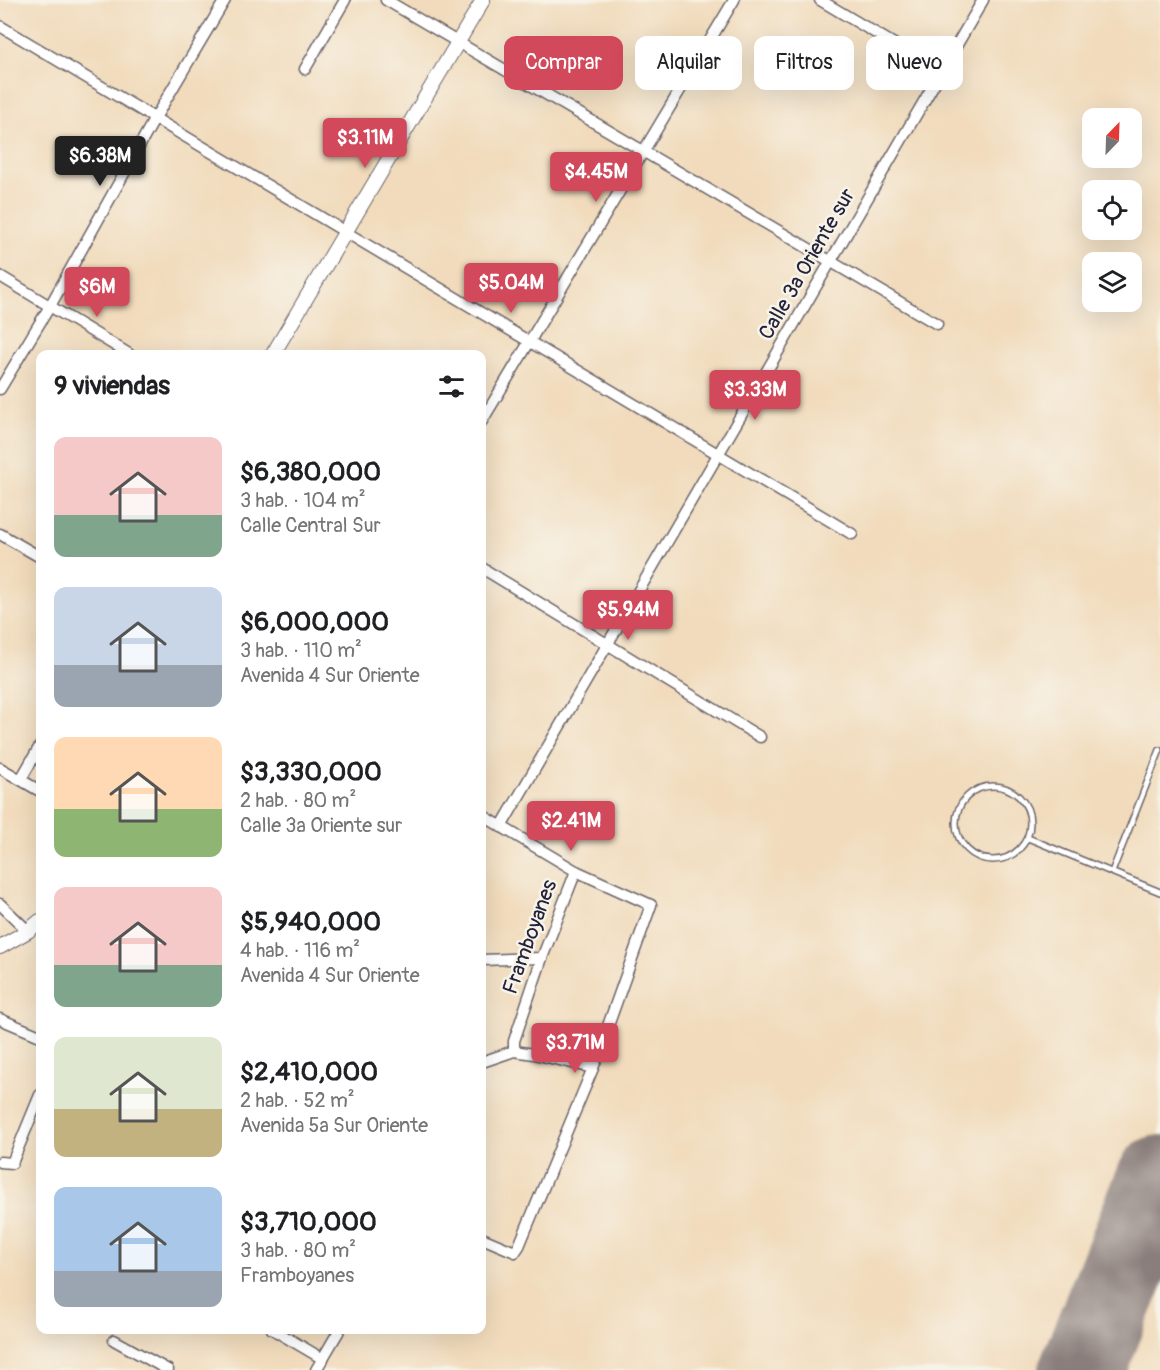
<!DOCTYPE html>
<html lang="es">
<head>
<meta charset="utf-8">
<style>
	body { margin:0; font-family:Pangolin,sans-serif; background:#f6f6f6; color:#202124; height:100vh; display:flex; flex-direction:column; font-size:22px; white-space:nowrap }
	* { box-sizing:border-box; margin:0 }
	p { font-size:20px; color:#757577 }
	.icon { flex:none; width:33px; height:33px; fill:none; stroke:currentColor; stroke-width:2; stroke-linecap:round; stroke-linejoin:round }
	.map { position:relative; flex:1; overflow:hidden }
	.details { position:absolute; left:36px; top:350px; width:450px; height:984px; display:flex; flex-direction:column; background:#fff; border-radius:12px; box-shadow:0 6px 24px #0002 }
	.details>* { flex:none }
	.guide { position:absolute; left:504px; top:36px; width:566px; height:54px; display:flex; gap:12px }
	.needle { width:39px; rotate:23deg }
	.controls { position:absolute; left:1082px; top:108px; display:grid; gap:12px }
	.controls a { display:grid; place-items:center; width:60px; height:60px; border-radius:12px; background:#fff; box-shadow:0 6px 24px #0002; font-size:30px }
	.price { position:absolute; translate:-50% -51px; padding:0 14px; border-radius:6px; background:#d1495b; color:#fff; font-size:20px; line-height:39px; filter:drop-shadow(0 2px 3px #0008) }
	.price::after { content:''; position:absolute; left:50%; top:36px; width:18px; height:14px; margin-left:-9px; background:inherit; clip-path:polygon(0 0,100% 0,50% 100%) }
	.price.active { background:#222; color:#fff }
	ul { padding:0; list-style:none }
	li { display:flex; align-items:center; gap:18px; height:150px; padding:0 18px }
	li span { display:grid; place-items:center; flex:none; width:168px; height:120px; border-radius:12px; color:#555 }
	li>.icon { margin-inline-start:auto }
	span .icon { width:72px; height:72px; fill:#fffc; stroke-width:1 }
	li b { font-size:26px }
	h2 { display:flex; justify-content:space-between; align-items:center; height:72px; padding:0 18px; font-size:26px }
	.tag { padding:0 21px; border-radius:12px; background:#fff; box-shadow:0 6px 24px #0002; font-size:21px; line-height:54px }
	.tag.active { background:#d1495b; color:#fff }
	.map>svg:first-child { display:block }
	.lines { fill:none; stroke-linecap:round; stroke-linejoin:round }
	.runway { stroke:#8a7e7c; stroke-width:86 }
	.service-casing { stroke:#6a6368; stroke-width:8 }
	.minor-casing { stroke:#6a6368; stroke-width:13 }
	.tertiary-casing { stroke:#6a6368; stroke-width:16 }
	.service { stroke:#fff; stroke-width:5 }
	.minor { stroke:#fff; stroke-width:10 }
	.tertiary { stroke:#fff; stroke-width:14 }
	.labels { text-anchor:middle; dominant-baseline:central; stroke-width:5; stroke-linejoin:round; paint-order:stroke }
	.street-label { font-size:21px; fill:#22223b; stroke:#f7f3e8 }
</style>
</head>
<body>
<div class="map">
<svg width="1160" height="1370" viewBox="0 0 1160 1370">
	<rect width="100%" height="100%" fill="#f7f3e8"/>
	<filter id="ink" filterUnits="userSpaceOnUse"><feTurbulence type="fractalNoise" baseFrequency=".0167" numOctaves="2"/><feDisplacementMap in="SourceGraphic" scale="12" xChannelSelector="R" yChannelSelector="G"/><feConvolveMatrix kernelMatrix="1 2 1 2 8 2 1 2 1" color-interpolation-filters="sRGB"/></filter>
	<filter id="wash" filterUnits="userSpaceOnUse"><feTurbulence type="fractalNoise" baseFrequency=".008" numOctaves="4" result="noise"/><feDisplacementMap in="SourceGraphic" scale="24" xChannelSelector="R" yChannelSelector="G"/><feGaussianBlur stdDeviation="1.35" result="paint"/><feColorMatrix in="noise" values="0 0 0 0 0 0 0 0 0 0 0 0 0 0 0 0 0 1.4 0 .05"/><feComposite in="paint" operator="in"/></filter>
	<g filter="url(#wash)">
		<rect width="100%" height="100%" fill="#f1dbbc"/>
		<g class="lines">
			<path class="runway" d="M1082 1370 1160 1178"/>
		</g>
	</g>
	<g filter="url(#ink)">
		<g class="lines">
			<defs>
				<g id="service">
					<circle cx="993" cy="823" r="37"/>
					<path d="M1028 838 1160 892"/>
					<path d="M1112 872 1160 750"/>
				</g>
				<g id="minor">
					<path d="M386 0 937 324"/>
					<path d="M820 0 941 72"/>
					<path d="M0 26 852 534"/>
					<path d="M305 69 345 0"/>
					<path d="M0 276 129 354"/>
					<path d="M0 389 50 306 155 118 225 0"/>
					<path d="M482 421 734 0"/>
					<path d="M0 534 40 557"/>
					<path d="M482 568 760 737"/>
					<path d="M0 768 40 791"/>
					<path d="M21 779 40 746"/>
					<path d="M482 815 576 871 651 905 593 1068 519 1246 515 1252 482 1238"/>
					<path d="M501 827 983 0"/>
					<path d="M0 904 28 931"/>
					<path d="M482 960 542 958"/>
					<path d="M0 1019 40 1036"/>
					<path d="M514 1051V1041L542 958 576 871"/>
					<path d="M482 1062 514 1051 534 1054 593 1068"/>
					<path d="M0 1162 12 1163 40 1095"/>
					<path d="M272 1329 323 1359"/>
					<path d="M114 1340 168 1370"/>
					<path d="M316 1370 340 1329"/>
				</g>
				<g id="tertiary">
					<path d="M273 354 483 0"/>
					<path d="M0 947 28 931 40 921"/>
				</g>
			</defs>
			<use href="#service" class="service-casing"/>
			<use href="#minor" class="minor-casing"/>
			<use href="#tertiary" class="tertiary-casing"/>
			<use href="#service" class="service"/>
			<use href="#minor" class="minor"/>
			<use href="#tertiary" class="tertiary"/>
		</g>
	</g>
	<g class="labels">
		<g class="street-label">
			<text transform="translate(807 264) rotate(-60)">Calle 3a Oriente sur</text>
			<text transform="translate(530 937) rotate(-70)">Framboyanes</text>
		</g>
	</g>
</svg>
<div class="controls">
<a><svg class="needle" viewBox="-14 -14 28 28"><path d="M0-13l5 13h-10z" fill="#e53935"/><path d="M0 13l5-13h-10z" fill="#757577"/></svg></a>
<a><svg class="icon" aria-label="locate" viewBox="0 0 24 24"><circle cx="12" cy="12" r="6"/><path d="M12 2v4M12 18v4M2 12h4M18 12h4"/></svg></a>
<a><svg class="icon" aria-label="layers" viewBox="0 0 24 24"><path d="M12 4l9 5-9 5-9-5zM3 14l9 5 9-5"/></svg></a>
</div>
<b class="price" style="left:365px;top:169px">$3.11M</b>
<b class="price active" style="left:100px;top:187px">$6.38M</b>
<b class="price" style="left:596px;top:203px">$4.45M</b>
<b class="price" style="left:511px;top:314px">$5.04M</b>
<b class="price" style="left:97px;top:318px">$6M</b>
<b class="price" style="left:755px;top:421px">$3.33M</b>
<b class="price" style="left:628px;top:641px">$5.94M</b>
<b class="price" style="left:571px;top:852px">$2.41M</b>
<b class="price" style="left:575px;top:1074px">$3.71M</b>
<div class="guide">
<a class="tag active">Comprar</a>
<a class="tag">Alquilar</a>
<a class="tag">Filtros</a>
<a class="tag">Nuevo</a>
</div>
<section class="details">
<h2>9 viviendas<svg class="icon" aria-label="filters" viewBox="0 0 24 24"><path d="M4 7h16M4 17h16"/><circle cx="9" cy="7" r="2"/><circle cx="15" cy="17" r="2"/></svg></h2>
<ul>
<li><span style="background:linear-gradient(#f6c9c9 65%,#7fa58c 0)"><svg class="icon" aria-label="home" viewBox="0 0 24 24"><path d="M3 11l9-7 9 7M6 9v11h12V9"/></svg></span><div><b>$6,380,000</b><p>3 hab. · 104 m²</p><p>Calle Central Sur</p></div></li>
<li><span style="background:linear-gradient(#c9d6e8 65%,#9aa5b1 0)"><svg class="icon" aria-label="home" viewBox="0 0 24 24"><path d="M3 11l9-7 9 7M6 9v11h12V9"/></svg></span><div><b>$6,000,000</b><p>3 hab. · 110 m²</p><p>Avenida 4 Sur Oriente</p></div></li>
<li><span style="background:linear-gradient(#ffd9b3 60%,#8fb573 0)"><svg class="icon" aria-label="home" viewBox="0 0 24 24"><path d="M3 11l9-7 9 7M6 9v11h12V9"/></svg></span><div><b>$3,330,000</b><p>2 hab. · 80 m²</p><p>Calle 3a Oriente sur</p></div></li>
<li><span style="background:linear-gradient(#f6c9c9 65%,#7fa58c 0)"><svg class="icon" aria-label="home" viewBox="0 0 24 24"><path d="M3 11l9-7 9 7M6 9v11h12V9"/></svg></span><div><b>$5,940,000</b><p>4 hab. · 116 m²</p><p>Avenida 4 Sur Oriente</p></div></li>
<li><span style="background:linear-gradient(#dfe7d0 60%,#c2b280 0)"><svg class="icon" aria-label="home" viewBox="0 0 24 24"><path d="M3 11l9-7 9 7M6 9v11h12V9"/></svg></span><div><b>$2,410,000</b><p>2 hab. · 52 m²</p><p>Avenida 5a Sur Oriente</p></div></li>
<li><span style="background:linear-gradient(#a9c7e8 70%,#9aa5b1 0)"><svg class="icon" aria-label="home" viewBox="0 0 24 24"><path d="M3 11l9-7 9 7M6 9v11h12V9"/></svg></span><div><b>$3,710,000</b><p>3 hab. · 80 m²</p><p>Framboyanes</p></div></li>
</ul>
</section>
</div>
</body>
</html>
